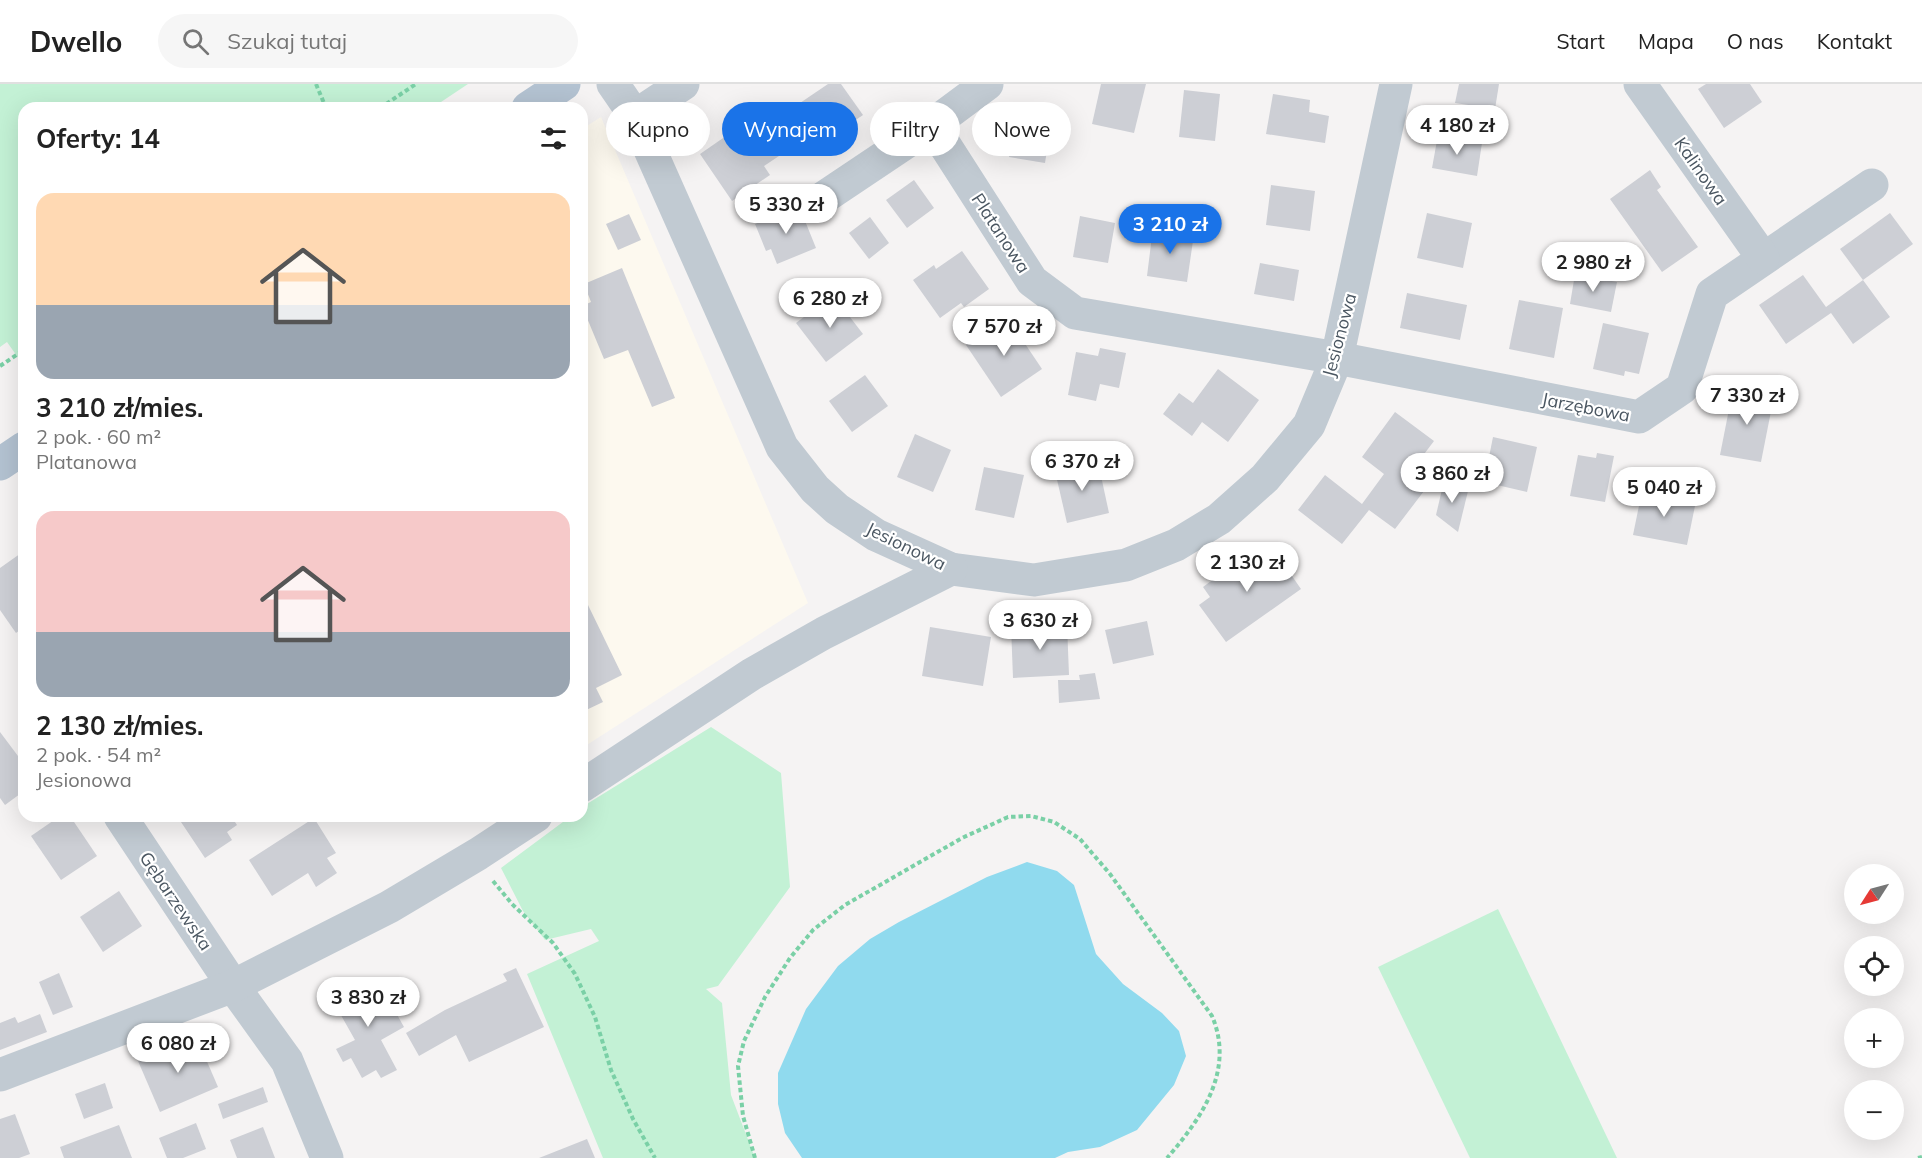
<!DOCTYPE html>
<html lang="pl">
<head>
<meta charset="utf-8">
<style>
	body { margin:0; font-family:Mulish,sans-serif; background:#f6f6f6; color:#222; height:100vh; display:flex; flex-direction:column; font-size:22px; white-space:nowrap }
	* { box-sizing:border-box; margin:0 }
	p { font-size:20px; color:#767676 }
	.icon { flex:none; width:33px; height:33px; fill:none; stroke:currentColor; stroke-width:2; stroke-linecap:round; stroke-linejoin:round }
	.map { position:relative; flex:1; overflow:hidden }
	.details { position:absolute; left:18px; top:18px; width:570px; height:720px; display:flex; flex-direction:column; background:#fff; border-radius:18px; box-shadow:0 6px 24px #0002 }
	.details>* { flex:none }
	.top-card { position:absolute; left:606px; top:18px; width:570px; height:54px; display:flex; gap:12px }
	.needle { width:39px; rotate:234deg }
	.controls { position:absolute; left:1844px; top:780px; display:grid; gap:12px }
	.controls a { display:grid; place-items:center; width:60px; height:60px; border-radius:50%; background:#fff; box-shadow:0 6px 24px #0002; font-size:30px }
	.price { position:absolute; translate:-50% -51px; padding:0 14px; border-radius:21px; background:#fff; color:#222; font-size:20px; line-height:39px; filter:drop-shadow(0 2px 3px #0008) }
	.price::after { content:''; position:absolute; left:50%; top:36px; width:18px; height:14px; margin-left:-9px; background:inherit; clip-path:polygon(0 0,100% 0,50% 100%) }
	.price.selected { background:#1a73e8; color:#fff }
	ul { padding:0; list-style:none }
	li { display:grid; align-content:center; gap:12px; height:318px; padding:0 18px }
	li span { display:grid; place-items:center; height:186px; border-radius:18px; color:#555 }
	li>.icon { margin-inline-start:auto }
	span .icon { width:108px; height:108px; fill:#fffc; stroke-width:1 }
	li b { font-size:26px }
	h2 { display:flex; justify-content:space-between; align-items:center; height:72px; padding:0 18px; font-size:26px }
	.pill { padding:0 21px; border-radius:27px; background:#fff; box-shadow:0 6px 24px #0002; font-size:21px; line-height:54px }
	.pill.selected { background:#1a73e8; color:#fff }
	header { display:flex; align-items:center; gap:36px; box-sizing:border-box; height:84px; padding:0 30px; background:#fff; border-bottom:2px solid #e0e0e0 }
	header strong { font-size:28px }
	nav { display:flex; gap:33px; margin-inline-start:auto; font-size:21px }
	.search { width:420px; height:54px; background:#f6f6f6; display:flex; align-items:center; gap:15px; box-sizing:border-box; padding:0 21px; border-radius:33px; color:#767676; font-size:22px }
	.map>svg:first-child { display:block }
	.commercial { fill:#fdf9ef }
	.green { fill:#c3f1d5 }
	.water { fill:#90daee }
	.building { fill:#cdcfd5 }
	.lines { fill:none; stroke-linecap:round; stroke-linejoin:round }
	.path { stroke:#7ad0a6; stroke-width:4; stroke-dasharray:4.5 3; stroke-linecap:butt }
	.minor { stroke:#c1cad2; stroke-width:33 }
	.major { stroke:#b3c2d1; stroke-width:33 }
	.labels { text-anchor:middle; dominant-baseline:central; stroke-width:4.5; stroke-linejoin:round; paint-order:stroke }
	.street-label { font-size:18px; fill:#4a5661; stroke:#fff }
</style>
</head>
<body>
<header>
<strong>Dwello</strong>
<div class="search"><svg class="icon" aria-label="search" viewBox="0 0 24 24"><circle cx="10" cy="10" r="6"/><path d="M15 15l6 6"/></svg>Szukaj tutaj</div>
<nav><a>Start</a><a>Mapa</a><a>O nas</a><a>Kontakt</a></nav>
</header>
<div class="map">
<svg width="1922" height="1074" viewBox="0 0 1922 1074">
	<rect width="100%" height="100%" fill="#f5f3f3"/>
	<path class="commercial" d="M601 33 808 519 582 664V45Z"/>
	<g class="green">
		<path d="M0 0H468L432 24H24V282L7 258 0 263Z"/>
		<path d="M711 643 781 689 790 803 718 902 706 905 722 919 731 1011 755 1074H603L527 890 599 857 591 845 545 856 523 827 501 784 571 732H582V723Z"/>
		<path d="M1498 825 1617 1074H1470L1378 883Z"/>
	</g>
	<path class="water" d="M1027 778 1057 787 1074 801 1096 870 1123 900 1162 929 1179 947 1186 972 1174 1001 1137 1046 1100 1063 1068 1068 1055 1074H802L785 1049 778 1020V989L806 925 838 882 870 855 899 838 987 793Z"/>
	<g class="building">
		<path d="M828 0H841L863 31 826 56 800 19Z"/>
		<path d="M1101 0H1146L1134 49 1092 40Z"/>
		<path d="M1459 0H1499L1495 25 1455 19Z"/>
		<path d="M1706 0H1750L1762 18 1724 44 1698 5Z"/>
		<path d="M1184 6 1220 10 1215 57 1179 53Z"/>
		<path d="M1273 10 1310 16 1309 28 1329 32 1325 59 1266 50Z"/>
		<path d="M1016 24 1053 30 1045 79 1009 73Z"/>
		<path d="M760 38 782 70 764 82 770 91 732 117 700 70 739 43 744 49Z"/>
		<path d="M1438 51 1482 59 1477 92 1432 84Z"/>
		<path d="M1650 86 1661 103 1657 106 1698 163 1662 188 1610 115Z"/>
		<path d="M914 96 934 124 907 144 886 116Z"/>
		<path d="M1271 101 1315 107 1310 147 1266 141Z"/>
		<path d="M799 122 816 164 777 180 771 165 766 167 755 140Z"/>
		<path d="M1427 129 1472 139 1463 184 1417 174Z"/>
		<path d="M1890 129 1913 160 1863 196 1840 165Z"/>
		<path d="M629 130 641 156 618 166 606 140Z"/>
		<path d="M1080 132 1115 139 1108 179 1073 173Z"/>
		<path d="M870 133 889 159 869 175 849 149Z"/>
		<path d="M1153 144 1194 150 1187 198 1147 192Z"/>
		<path d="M962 167 989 205 964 223 961 219 940 234 913 196 934 181 936 185Z"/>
		<path d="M1260 179 1299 186 1294 217 1254 210Z"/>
		<path d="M622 184 675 314 652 323 628 266 604 275 582 222 591 218 584 200Z"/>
		<path d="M1575 190 1617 198 1611 228 1570 220Z"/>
		<path d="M1803 191 1826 223 1863 196 1890 233 1853 260 1831 229 1786 260 1759 221Z"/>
		<path d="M1407 209 1467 221 1460 256 1400 244Z"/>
		<path d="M833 211 863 250 826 278 796 239Z"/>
		<path d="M1519 216 1563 224 1554 274 1509 265Z"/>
		<path d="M1007 233 1042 285 1001 313 966 261Z"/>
		<path d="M1603 239 1649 249 1639 290 1625 287 1624 292 1593 285Z"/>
		<path d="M1100 264 1126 269 1119 304 1100 300 1096 317 1068 311 1076 268 1098 272Z"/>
		<path d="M1218 285 1259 316 1228 358 1202 338 1192 352 1163 330 1179 309 1193 319Z"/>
		<path d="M865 291 888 322 852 348 829 317Z"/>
		<path d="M1733 305 1774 312 1761 378 1720 371Z"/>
		<path d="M1395 328 1434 357 1406 394 1424 407 1395 445 1369 426 1342 460 1298 426 1325 391 1362 420 1384 390 1362 373Z"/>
		<path d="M915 350 951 366 933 408 897 393Z"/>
		<path d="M1493 353 1537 363 1527 408 1484 398Z"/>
		<path d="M1597 369 1614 372 1605 418 1570 412 1578 371 1596 374Z"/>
		<path d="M1098 378 1109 429 1067 439 1055 387Z"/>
		<path d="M984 383 1024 391 1014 434 975 426Z"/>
		<path d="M1444 397 1469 403 1458 448 1436 431Z"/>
		<path d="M1642 407 1696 417 1687 461 1633 451Z"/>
		<path d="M1254 465 1264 478 1276 469 1301 505 1226 558 1199 521 1210 513 1203 503Z"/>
		<path d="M24 467V543L16 549 0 526V484Z"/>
		<path d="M588 521 622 591 596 604 603 618 582 628V523Z"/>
		<path d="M1147 537 1154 571 1113 580 1105 546Z"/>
		<path d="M1067 540 1069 591 1013 594 1011 542Z"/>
		<path d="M930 543 991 553 983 602 922 592Z"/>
		<path d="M1095 589 1100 615 1059 619 1058 596H1080L1079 591Z"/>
		<path d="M0 648 18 672 24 668V707L5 721 0 714Z"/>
		<path d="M60 732H70L97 772 61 796 31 752Z"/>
		<path d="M177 732H231L237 741 227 748 232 756 205 774Z"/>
		<path d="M314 734 336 769 327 774 337 789 316 803 308 789 272 812 249 776Z"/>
		<path d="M119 807 142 842 103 868 80 833Z"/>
		<path d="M516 884 544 943 469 978 456 951 419 972 406 949 445 926 507 897 503 890Z"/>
		<path d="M59 889 73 923 53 931 39 898Z"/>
		<path d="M377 895 404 943 381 956 397 986 381 994 376 986 362 994 351 974 343 978 336 965 355 956 329 910 346 901 351 910Z"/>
		<path d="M40 930 47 948 0 966V939L15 933 18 939Z"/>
		<path d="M196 952 218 1003 160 1028 138 977Z"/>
		<path d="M105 999 113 1024 84 1035 75 1010Z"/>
		<path d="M263 1003 268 1018 223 1035 218 1020Z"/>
		<path d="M15 1030 30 1070 19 1074H0V1035Z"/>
		<path d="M196 1039 206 1065 183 1074H167L159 1054Z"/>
		<path d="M119 1041 132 1074H64L60 1063Z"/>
		<path d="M263 1043 275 1074H237L230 1056Z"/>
		<path d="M587 1055 595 1074H539Z"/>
	</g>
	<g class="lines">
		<g class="path">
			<path d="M316 0 326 24"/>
			<path d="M380 24 416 0"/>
			<path d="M0 282 24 266"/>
			<path d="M493 797 512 820 553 859 575 890 595 933 611 986 633 1035 655 1074"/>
			<path d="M755 1074 743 1032 738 982 744 957 765 913 790 874 813 846 845 821 962 754 1008 733 1031 732 1054 738 1080 755 1110 790 1212 932C1235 986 1202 1034 1167 1074"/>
			<path d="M1918 1074 1922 1073"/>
		</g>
		<g class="minor">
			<path d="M613 0 635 32 782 363 815 405 837 425 876 451 951 485 1034 496 1126 481 1176 461 1219 435 1265 394 1309 341 1337 274 1396 0"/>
			<path d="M987 0 932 41 1032 197 1075 229 1337 274 1639 333 1682 304 1712 210 1872 101"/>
			<path d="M1640 0 1763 174"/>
			<path d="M635 32 683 0"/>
			<path d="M823 114 932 41"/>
			<path d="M582 702 752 590 824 549 951 485"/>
			<path d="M120 732 233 902 287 977 327 1074"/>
			<path d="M0 991 233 902 389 823 478 770 536 732"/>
		</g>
		<g class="major">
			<path d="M528 24 564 0"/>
			<path d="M0 380 24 364"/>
		</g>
	</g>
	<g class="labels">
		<g class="street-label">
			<text transform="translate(1701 87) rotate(55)">Kalinowa</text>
			<text transform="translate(1001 149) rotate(57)">Platanowa</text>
			<text transform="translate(1339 251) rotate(-75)">Jesionowa</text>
			<text transform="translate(1586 323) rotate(11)">Jarzębowa</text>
			<text transform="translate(906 462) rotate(26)">Jesionowa</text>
			<text transform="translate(176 817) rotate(56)">Gębarzewska</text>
		</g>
	</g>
</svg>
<div class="controls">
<a><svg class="needle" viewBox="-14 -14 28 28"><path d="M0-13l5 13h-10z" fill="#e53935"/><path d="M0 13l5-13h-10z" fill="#767676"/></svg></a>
<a><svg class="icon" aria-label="locate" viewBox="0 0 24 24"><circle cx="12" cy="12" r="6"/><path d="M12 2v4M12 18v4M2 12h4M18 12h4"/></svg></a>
<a>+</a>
<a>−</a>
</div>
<b class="price" style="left:1457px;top:72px">4 180 zł</b>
<b class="price" style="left:786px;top:151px">5 330 zł</b>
<b class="price selected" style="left:1170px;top:171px">3 210 zł</b>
<b class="price" style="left:1593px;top:209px">2 980 zł</b>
<b class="price" style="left:830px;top:245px">6 280 zł</b>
<b class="price" style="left:1004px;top:273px">7 570 zł</b>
<b class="price" style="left:1747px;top:342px">7 330 zł</b>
<b class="price" style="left:1082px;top:408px">6 370 zł</b>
<b class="price" style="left:1452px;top:420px">3 860 zł</b>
<b class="price" style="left:1664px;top:434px">5 040 zł</b>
<b class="price" style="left:1247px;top:509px">2 130 zł</b>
<b class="price" style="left:1040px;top:567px">3 630 zł</b>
<b class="price" style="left:368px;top:944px">3 830 zł</b>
<b class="price" style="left:178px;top:990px">6 080 zł</b>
<div class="top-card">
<a class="pill">Kupno</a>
<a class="pill selected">Wynajem</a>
<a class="pill">Filtry</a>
<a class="pill">Nowe</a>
</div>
<section class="details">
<h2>Oferty: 14<svg class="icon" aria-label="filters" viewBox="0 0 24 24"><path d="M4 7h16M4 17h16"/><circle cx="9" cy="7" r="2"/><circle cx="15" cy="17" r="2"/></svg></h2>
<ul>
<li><span style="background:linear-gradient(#ffd9b3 60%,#9aa5b1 0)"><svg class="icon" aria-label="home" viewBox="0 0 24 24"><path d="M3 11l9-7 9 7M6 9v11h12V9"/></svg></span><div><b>3 210 zł/mies.</b><p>2 pok. · 60 m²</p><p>Platanowa</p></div></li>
<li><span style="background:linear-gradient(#f6c9c9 65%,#9aa5b1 0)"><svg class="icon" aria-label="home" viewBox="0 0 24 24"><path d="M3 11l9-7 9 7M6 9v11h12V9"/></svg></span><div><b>2 130 zł/mies.</b><p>2 pok. · 54 m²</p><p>Jesionowa</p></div></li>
</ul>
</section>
</div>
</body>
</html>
